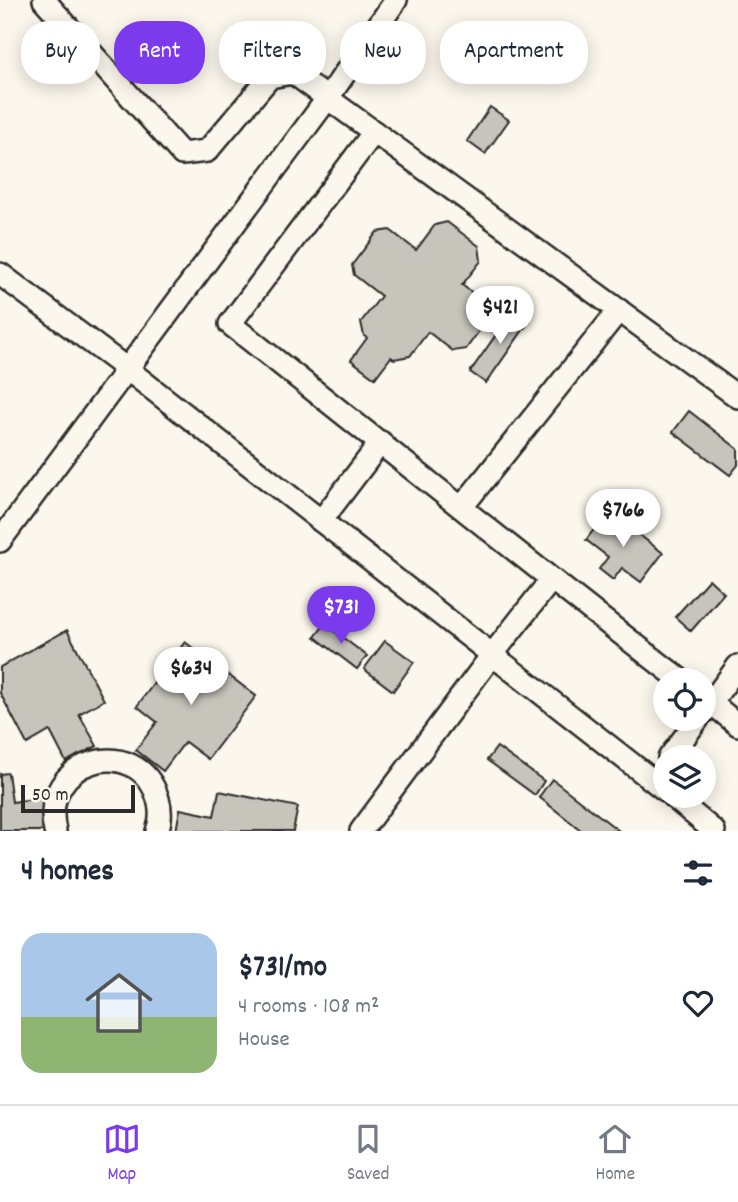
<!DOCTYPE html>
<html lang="en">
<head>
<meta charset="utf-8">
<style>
	body { margin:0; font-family:Dekko,sans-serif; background:#f2f2f3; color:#1f2937; height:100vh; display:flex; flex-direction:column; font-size:26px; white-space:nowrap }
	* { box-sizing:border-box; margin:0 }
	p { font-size:23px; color:#747a83 }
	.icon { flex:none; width:38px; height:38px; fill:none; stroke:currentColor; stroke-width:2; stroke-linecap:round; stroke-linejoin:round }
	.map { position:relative; height:831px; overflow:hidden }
	.side { display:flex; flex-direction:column; background:#fff; flex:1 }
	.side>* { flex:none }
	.banner { position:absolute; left:21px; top:21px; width:696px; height:63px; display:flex; gap:14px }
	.controls { position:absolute; left:653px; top:668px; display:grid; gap:14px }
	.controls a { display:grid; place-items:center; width:63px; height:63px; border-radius:50%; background:#fff; box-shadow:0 4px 18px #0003; font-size:35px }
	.scale { position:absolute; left:21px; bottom:18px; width:114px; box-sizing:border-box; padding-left:7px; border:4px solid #2b2b2b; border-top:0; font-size:19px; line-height:24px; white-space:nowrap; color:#2b2b2b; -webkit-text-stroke:5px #fbf7ec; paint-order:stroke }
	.price { position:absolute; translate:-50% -60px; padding:0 16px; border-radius:24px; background:#fff; color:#222; font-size:23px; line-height:46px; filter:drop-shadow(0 2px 4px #0008) }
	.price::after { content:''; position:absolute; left:50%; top:42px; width:21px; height:16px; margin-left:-10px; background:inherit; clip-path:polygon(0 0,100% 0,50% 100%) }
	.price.active { background:#7c3aed; color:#fff }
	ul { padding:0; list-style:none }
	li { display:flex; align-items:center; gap:21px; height:175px; padding:0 21px }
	li span { display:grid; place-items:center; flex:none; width:196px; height:140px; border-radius:21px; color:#555 }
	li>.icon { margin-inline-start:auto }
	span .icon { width:84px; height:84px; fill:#fffc; stroke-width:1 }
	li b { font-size:30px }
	h2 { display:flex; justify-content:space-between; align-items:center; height:84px; padding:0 21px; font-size:30px }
	.chip { padding:0 24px; border-radius:28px; background:#fff; box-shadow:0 4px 18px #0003; font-size:24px; line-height:63px }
	.chip.active { background:#7c3aed; color:#fff }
	.menu { display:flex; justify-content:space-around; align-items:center; height:98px; border-top:2px solid #e0e1e3; background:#fff; font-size:19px; color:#747a83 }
	.menu a { display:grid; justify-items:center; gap:4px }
	.menu .active { color:#7c3aed }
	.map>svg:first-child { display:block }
	.building { fill:#c7c4bc; stroke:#2b2b2b; stroke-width:2 }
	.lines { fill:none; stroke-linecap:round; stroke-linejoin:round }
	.minor-casing { stroke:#2b2b2b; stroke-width:26 }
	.minor { stroke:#fbf7ec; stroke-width:21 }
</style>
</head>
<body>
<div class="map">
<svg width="738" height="831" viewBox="0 0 738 831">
	<rect width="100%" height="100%" fill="#fbf7ec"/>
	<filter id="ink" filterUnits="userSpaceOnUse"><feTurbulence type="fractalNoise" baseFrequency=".0143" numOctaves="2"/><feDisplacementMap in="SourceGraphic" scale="14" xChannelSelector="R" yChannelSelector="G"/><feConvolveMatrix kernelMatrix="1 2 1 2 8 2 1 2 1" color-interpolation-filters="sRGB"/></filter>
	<g filter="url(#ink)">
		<g class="building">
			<path d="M490 107 509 120 485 154 467 141Z"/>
			<path d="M447 222 479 246 481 261 462 285 488 304 489 317 466 349 453 351 428 332 410 356 394 359 391 357 375 378 351 360 367 338 364 336 361 322 381 296 354 275 352 265 377 232 390 230 416 250 435 225Z"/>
			<path d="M514 309 530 320 486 383 470 372Z"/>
			<path d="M689 411 738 449V465L730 475 673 432Z"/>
			<path d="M608 511 663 553 641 582 622 568 613 580 599 569 608 557 586 540Z"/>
			<path d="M709 579 724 593 691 631 675 617Z"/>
			<path d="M325 624 367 656 357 669 315 637Z"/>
			<path d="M67 630 104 700 79 714 97 746 66 762 50 731 27 744 0 693V667Z"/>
			<path d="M385 641 414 662 393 691 364 669Z"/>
			<path d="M185 642 256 696 208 759 185 742 163 771 136 750 157 722 137 706Z"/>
			<path d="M497 747 544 781 535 795 487 760Z"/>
			<path d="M8 773 12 802 48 797 53 831H0V774Z"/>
			<path d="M552 779 619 831H582L539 797Z"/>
			<path d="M219 791 298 807 293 831H176L180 809 214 816Z"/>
		</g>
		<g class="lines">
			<defs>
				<g id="minor">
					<path d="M44 0 182 154 207 151 270 77 293 73 738 397"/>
					<path d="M374 132 230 324C381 443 530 564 682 681"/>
					<path d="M0 274 127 369 665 790"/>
					<path d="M462 507 619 310"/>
					<path d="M321 521 381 442"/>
					<path d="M0 541 327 99 396 0"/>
					<path d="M704 697 738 725"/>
					<path d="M704 712 738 666"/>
					<path d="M669 758 698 719"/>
					<path d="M672 796 714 831"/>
					<path d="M55 831C38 759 138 731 158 799 161 809 161 821 157 831"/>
					<path d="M361 831 492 655 551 580"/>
				</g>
			</defs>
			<use href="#minor" class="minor-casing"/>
			<use href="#minor" class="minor"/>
		</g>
	</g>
</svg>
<div class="controls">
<a><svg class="icon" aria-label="locate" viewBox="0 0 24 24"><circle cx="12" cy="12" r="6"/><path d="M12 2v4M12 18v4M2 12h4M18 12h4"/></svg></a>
<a><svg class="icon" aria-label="layers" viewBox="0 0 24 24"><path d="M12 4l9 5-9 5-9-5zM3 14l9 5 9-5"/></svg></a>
</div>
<div class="scale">50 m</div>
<b class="price" style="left:500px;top:346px">$421</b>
<b class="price" style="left:623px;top:549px">$766</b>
<b class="price active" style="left:341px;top:646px">$731</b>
<b class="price" style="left:191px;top:707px">$634</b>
<div class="banner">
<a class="chip">Buy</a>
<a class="chip active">Rent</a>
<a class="chip">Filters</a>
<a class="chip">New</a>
<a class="chip">Apartment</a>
</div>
</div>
<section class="side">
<h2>4 homes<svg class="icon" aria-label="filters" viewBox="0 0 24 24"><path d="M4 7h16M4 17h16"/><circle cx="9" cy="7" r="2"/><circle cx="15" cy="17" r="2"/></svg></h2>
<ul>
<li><span style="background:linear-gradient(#a9c7e8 60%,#8fb573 0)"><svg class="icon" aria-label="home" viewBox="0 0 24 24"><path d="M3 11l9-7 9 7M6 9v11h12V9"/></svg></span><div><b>$731/mo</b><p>4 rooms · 108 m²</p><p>House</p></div><svg class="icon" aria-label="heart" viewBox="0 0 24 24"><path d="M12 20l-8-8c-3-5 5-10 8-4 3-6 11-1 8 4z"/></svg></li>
</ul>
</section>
<nav class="menu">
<a class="active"><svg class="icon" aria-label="map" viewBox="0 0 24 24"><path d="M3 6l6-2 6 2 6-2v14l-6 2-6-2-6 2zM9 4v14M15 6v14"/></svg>Map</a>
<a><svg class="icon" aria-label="saved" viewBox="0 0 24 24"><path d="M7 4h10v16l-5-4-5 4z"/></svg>Saved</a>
<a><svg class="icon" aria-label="home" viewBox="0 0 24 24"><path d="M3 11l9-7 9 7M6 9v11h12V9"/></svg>Home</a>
</nav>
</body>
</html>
